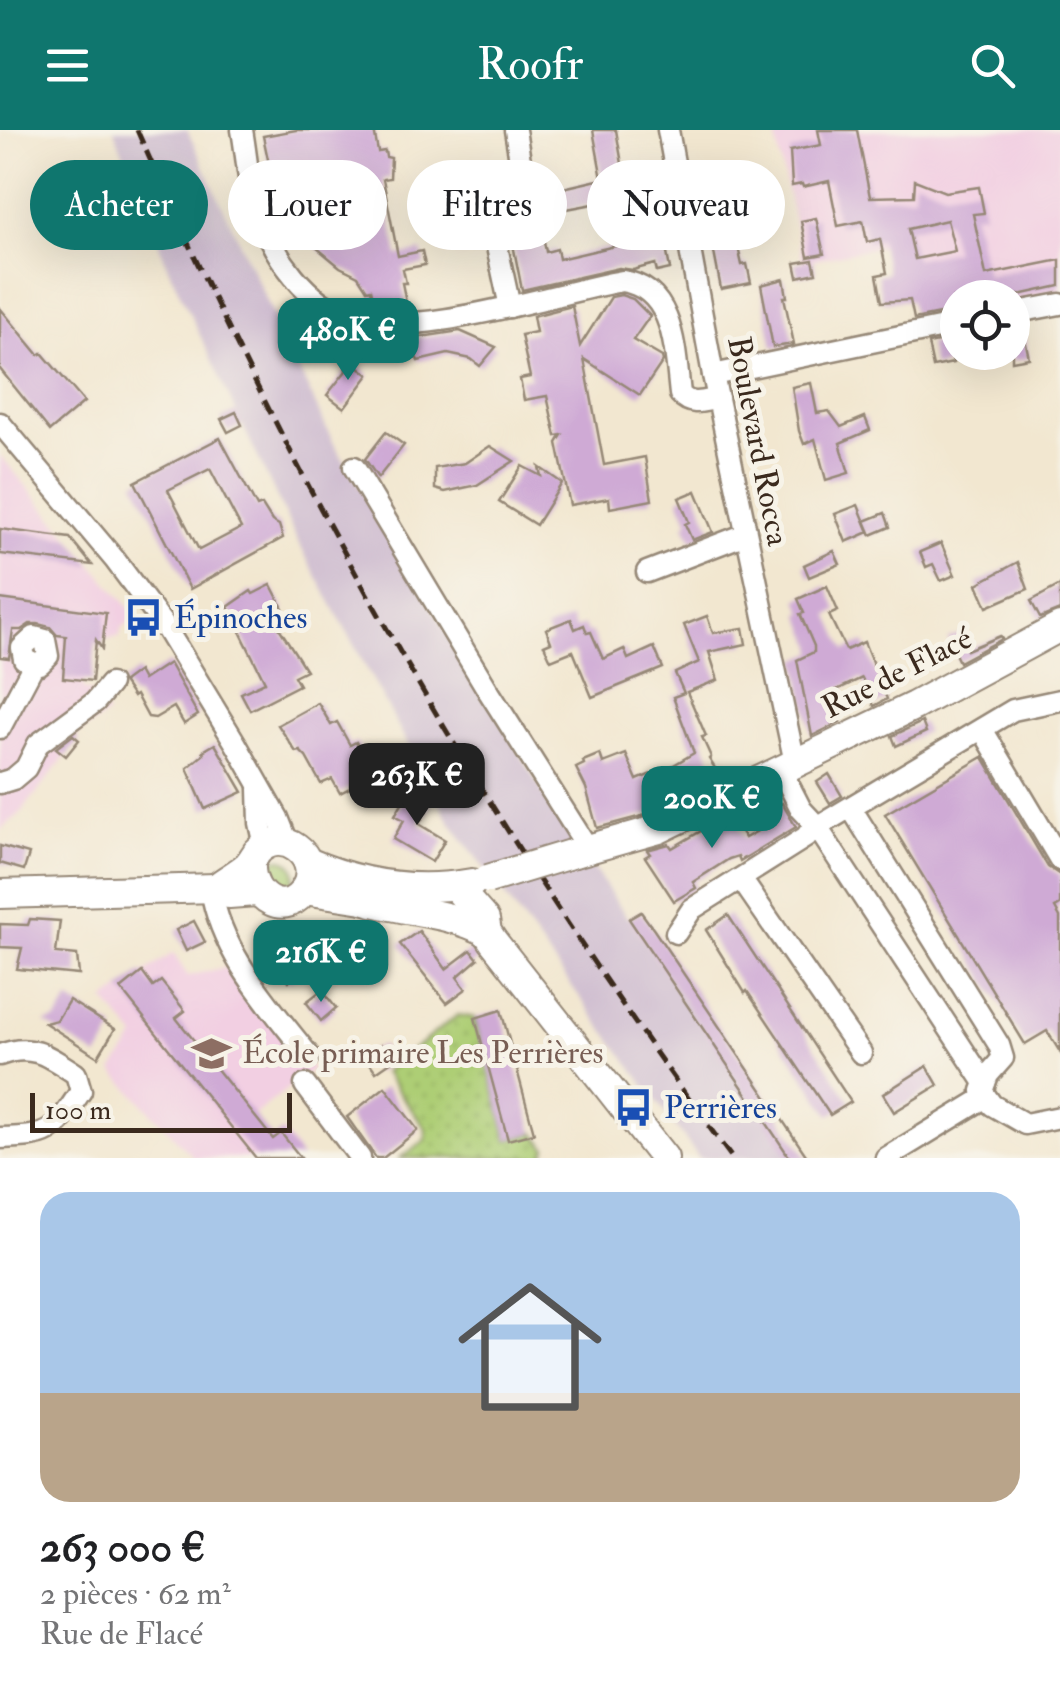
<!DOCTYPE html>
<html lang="fr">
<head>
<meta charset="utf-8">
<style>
	body { margin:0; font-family:"IM FELL Double Pica",serif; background:#f2f2f2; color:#202124; height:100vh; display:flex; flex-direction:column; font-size:38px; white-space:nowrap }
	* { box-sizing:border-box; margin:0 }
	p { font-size:32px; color:#757577 }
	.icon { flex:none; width:55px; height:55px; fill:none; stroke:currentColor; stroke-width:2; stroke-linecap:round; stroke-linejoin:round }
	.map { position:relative; height:1028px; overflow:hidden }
	.side { display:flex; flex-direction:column; background:#fff; flex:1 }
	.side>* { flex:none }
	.banner { position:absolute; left:30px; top:30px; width:1000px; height:90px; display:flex; gap:20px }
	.tools { position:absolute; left:940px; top:150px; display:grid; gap:20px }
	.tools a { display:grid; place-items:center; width:90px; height:90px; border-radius:50%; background:#fff; box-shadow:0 10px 40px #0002; font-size:50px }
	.scale { position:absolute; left:30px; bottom:25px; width:262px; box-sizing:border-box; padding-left:10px; border:5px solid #3b2a1e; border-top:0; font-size:28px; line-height:35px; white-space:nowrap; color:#3b2a1e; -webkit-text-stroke:8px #f7f3e8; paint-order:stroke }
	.price { position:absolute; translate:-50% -85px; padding:0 22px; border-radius:20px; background:#0f766e; color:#fff; font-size:32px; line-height:65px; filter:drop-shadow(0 2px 5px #0008) }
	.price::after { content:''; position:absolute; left:50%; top:60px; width:30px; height:22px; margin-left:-15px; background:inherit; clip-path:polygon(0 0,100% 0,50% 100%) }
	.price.selected { background:#222; color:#fff }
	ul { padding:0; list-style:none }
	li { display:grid; align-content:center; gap:20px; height:530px; padding:0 40px }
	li+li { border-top:2px solid #e0e0e0 }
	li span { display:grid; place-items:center; height:310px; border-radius:30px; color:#555 }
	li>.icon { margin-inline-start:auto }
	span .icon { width:180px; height:180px; fill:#fffc; stroke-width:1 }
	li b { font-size:42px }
	.chip { padding:0 35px; border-radius:45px; background:#fff; box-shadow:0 10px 40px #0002; font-size:35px; line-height:90px }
	.chip.selected { background:#0f766e; color:#fff }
	header { display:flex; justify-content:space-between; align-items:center; height:130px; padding:0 40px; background:#0f766e; color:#fff; font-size:45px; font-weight:600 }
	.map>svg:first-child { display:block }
	.built { fill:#f2cfe2 }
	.industrial { fill:#cfbdd0 }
	.grass { fill:#adce75; stroke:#747c4a; stroke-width:2.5 }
	.park { fill:url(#park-dots); stroke:#747c4a; stroke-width:2.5 }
	.building { fill:#cfaad5; fill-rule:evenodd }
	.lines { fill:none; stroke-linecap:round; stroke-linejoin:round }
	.minor-casing { stroke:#968877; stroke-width:25 }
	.major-casing { stroke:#968877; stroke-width:32 }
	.minor { stroke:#fff; stroke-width:20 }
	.major { stroke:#fff; stroke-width:28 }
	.rail { stroke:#3b2a1e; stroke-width:5; stroke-dasharray:15 8; stroke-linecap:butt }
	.major-bridge-casing { stroke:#968877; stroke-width:32; stroke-linecap:butt }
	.major-bridge { stroke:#fff; stroke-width:28 }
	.labels { text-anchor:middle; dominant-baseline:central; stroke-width:10; stroke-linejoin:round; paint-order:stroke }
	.street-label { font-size:32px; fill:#3b2a1e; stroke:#f7f3e8 }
	.transit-label { font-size:32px; fill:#164399; stroke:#f7f3e8; text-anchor:start }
	.education-label { font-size:32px; fill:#785e54; stroke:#f7f3e8; text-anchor:start }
</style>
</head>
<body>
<header><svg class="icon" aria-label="menu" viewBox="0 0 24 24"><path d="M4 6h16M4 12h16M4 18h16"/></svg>Roofr<svg class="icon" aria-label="search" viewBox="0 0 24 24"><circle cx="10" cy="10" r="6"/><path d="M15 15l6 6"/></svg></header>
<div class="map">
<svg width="1060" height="1028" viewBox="0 0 1060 1028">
	<defs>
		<pattern id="park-dots" width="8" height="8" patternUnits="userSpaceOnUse" patternTransform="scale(2.5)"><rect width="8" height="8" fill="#adce75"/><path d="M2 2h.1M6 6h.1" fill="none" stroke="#96b165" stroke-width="1.8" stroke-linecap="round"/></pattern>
	</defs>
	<rect width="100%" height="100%" fill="#f7f3e8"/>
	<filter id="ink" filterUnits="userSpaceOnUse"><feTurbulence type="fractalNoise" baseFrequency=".01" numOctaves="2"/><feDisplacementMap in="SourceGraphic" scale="20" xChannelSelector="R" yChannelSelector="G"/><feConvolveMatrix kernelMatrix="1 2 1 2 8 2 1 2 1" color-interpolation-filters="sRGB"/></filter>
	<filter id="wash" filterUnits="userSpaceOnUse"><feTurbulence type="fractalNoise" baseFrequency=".0048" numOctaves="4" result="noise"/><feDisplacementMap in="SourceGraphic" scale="40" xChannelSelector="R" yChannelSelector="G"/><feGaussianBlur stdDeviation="2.25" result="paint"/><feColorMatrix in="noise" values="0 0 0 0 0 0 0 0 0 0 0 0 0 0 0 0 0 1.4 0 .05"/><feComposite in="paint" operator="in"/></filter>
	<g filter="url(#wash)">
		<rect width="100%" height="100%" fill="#f2e7d0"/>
		<g class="built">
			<path d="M774 0H1060V166L1013 176 1012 168H958L957 187 927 194 911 110 803 132Z"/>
			<path d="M0 325 138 488 122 498 119 507 96 510 92 551 85 550 82 558 91 562 108 584 75 606 79 610 66 626 19 685 0 700Z"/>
			<path d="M173 823 188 846 234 835 312 939 254 985 273 1009 283 1001 301 1028H194L113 941 136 907 105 871Z"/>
		</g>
		<path class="industrial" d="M114 0H187L333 312 546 668 790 1028H699L450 692 298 412 169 140Z"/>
		<circle class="grass" cx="280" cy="744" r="15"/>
		<path class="park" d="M458 885 475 888 508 1010 534 1003 547 1018 543 1028H400L426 1010V999L384 942Z"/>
		<g id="blocks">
			<g class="building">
				<path d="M296 0H374L378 22 385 21 386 27 391 28 390 48 383 49 398 126 422 121 425 135 403 139 406 153H402L406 172 375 178 371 159 367 160 358 146 340 137 316 117 313 102 284 108 277 75 287 73 279 37 270 39 263 6Z"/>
				<path d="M593 0H616L624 45 635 43 640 68 656 65 670 139 657 142 655 134 633 140 619 138 522 160 510 99 517 95 540 90 546 122 557 119 559 129 641 110 636 80 607 85 604 72 551 82 546 62 602 49Z"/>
				<path d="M818 0H857L870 67 914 66 915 50 945 62 979 57 984 83 973 84 986 145 1060 130V156L1005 168H953L955 181 914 189 910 170 882 172 877 145 887 143 880 109 867 112 863 91 838 96 829 51 803 57 802 54 792 56 790 21 821 15ZM947 90 955 121 915 129 908 99Z"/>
				<path d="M816 88 824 124 808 127 801 91Z"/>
				<path d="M736 108 742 135 747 134 751 153 721 159 712 112Z"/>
				<path d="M813 130 816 143 798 147 795 133Z"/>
				<path d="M784 149 787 167H784L794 214 773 217 761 155Z"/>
				<path d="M621 165 633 169 650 186 633 210 662 227 663 231 640 265 584 229 604 335 645 327 652 370 610 378 609 368 570 375 557 313 562 305 556 306 547 266 524 270 520 249 530 247 521 205 536 202 533 186 572 176 580 216 611 167Z"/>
				<path d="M0 178 39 225 42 223 84 272 50 301 0 239Z"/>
				<path d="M1022 195 1029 228 1012 231V196Z"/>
				<path d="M460 201 496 217 480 236 471 229 448 224 418 231 408 209Z"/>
				<path d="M958 208V216L950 217 953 233 933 237 928 214Z"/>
				<path d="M343 224 369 245 344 278 327 265 346 241Z"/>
				<path d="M811 253 817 283 829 281 841 297 865 287 870 300 840 313 849 343 826 350 815 309 804 314 799 301 792 257Z"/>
				<path d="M236 282 242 295 228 302 221 289Z"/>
				<path d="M386 302 404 315 378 348 365 329Z"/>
				<path d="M220 308 257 377 262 375 272 391 279 395 283 408 190 459 135 352ZM210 339 241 398 199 420 168 360Z"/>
				<path d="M490 316 514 331 477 355 445 362 435 359V338L465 333Z"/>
				<path d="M522 336 541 346 539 337 562 353 536 395 499 372Z"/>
				<path d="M696 361 713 402 692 410 685 394 689 392 679 368Z"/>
				<path d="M858 375 869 402 846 412 835 384Z"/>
				<path d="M885 383 890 397 871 405 865 391Z"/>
				<path d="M0 399 70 408 92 435 0 424Z"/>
				<path d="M941 413 955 445 941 451 933 434 926 437 920 422Z"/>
				<path d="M834 421 840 434 809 447 804 435Z"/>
				<path d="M1018 432 1028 459 987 477 977 454Z"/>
				<path d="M271 455 284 480 277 484 280 491 276 493 306 540 294 546 299 555 250 580 241 563 265 552 228 477 251 461 253 464Z"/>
				<path d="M1060 455V480L1040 488 1031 471Z"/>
				<path d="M827 456 838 481 829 485 846 520 864 512 887 569 874 576 862 548 828 564 840 592 812 606 797 530 814 522V516L800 484 804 483 798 469Z"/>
				<path d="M0 469 106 483 102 519 96 510 92 551 63 548 66 506 57 505 50 497 38 494H30L21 500H13L9 528 0 527Z"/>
				<path d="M707 486 713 503 743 498 746 514 709 522 718 550 687 562 706 606 702 607 711 627 709 629 722 649 653 683 597 698 586 658 576 638 584 634 583 631 600 624 603 633 626 624 637 650 651 644 653 647 694 623 673 567 684 563 675 543 699 532 684 495Z"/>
				<path d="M571 489 575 499 584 495 587 503 591 502 603 529 624 519 628 529 654 517 663 538 592 567 573 521 551 530 544 515 551 512 546 499Z"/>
				<path d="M960 504 967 520 1000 506 1002 509 959 532 948 509Z"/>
				<path d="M169 533 198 585 184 594 174 577 155 588 148 587 136 565 133 567 123 552 138 541 143 550Z"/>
				<path d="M318 573 331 595 337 592 350 615 356 612 374 645 340 663 332 649 321 654 306 627 300 621 296 622 278 595Z"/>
				<path d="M922 592 926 602 896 616 892 606Z"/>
				<path d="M73 605 79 610 66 626 56 618Z"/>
				<path d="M215 614 243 662 205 679 187 638 204 624 203 621Z"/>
				<path d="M983 627 1048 737 1060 745V775L1055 778 1060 787V922L1047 901 1025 914 885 684Z"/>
				<path d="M829 644 842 666 830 673 817 652Z"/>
				<path d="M409 661 431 674 419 694 445 710 432 732 393 709 404 690 395 685Z"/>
				<path d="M782 673 796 697 740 731 738 726 729 729 693 752 696 758 674 771 645 727 650 724 647 720 669 714 672 718 730 684 745 708 777 690 771 680Z"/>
				<path d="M0 716 29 724 24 740 0 733Z"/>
				<path d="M641 782 654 800 808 1028H790L629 789Z"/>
				<path d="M728 785 851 972 830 985 747 861 745 863 706 800Z"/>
				<path d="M30 789 60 791 56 823 77 825 79 845 17 839 22 818 0 817V794L28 795Z"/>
				<path d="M194 791 205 812 186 821 176 800Z"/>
				<path d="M419 801 446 839 471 820 478 829 457 847 466 859 447 873 400 814Z"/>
				<path d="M290 821 305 839 289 851 274 833Z"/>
				<path d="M142 842 153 857 161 851 185 881 176 888 273 1009 281 1003 301 1028H256L121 859Z"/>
				<path d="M322 860 336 878 321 891 306 872Z"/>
				<path d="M69 870 115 899 98 927 45 893 57 890Z"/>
				<path d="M501 880 534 1003 508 1010 475 888Z"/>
				<path d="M381 915 392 931 376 942 364 925Z"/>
				<path d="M927 936 938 955 894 982 883 964Z"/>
				<path d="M385 957 418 1000 383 1028H376L347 987Z"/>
			</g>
		</g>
	</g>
	<g filter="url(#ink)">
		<use href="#blocks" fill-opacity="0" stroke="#968877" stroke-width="2.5"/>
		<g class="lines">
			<defs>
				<g id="minor">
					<path d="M242 0C247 27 248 58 258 83 274 126 306 173 351 188 414 210 554 163 622 151 675 158 675 222 680 264 691 277 704 271 718 268"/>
					<path d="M668 0 713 245 795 633"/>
					<path d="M510 177 491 89 524 79 527 73 515 0"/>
					<path d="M1012 183 1060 174"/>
					<path d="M713 245 958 194"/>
					<path d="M0 293 115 430 165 497 236 614 278 688 288 713"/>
					<path d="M354 337 489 562 589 720"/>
					<path d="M647 442 746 404"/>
					<path d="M0 598 34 534H40L48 526 45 510 34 507 22 518 24 529 34 534"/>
					<path d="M982 599 1060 730"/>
					<path d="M781 640 801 679 815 694H822L1013 580 1060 570"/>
					<path d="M0 653 13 649 26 638 38 614 95 572 110 554"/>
					<path d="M259 659 260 693 265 716"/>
					<path d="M851 678 999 915 1003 928 988 945 982 961 992 975 1025 994 1060 987"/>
					<path d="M741 749 861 923"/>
					<path d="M211 759C221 824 270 876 309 926"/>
					<path d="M676 803 692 779 806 707 815 694 985 953"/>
					<path d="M0 925C32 912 50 927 76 944L81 961C52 1005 52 1006 0 1008"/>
					<path d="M305 955 360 1028"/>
					<path d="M886 1028 986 967"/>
				</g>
				<g id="major">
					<path d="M574 723 659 699 914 576 1060 497"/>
					<path d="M308 732C361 755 415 763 472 753"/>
					<path d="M455 756 485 790 487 802 493 811 664 1028"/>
					<path d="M216 758C226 749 239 744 248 735 249 734 256 724 257 722 281 696 322 726 306 757 287 791 249 768 251 734"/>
					<path d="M304 760 376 771"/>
					<path d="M0 764 216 758 229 764 256 762"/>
					<path d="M366 770C407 782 449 782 487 802"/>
				</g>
			</defs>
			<use href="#minor" class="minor-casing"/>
			<use href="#major" class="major-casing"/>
			<use href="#minor" class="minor"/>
			<use href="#major" class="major"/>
			<path class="rail" d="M137 0C299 369 492 704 732 1028"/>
			<defs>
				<path id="major-bridge" d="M488 749 574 723"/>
			</defs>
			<use href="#major-bridge" class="major-bridge-casing"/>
			<use href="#major-bridge" class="major-bridge"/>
		</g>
	</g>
	<defs>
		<symbol id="bus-bare" viewBox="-9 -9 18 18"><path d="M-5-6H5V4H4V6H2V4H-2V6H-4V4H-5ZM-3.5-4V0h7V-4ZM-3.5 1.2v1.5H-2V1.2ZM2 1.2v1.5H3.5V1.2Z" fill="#1a4fb4" stroke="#f7f3e8" stroke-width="2.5" paint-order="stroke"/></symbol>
		<symbol id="school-bare" viewBox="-9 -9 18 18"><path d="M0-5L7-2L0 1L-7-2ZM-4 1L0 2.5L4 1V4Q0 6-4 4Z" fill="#8d6e63" stroke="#f7f3e8" stroke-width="2.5" paint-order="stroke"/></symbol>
	</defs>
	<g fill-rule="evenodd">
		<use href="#bus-bare" x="116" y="460" width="55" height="55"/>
		<use href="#school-bare" x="184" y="896" width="55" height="55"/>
		<use href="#bus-bare" x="606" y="950" width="55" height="55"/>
	</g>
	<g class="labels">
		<g class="street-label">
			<text transform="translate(758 311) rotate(79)">Boulevard Rocca</text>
			<text transform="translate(897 543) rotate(-27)">Rue de Flacé</text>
		</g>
		<g class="transit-label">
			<text x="174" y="488">Épinoches</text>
			<text x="664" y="978">Perrières</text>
		</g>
		<g class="education-label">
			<text x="242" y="923">École primaire Les Perrières</text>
		</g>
	</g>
</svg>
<div class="tools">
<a><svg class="icon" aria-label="locate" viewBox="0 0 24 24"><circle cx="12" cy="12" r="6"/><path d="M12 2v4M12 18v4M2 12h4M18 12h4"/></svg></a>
</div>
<div class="scale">100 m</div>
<b class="price" style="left:348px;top:253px">480K €</b>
<b class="price selected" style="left:417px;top:698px">263K €</b>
<b class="price" style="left:712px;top:721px">200K €</b>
<b class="price" style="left:321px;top:875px">216K €</b>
<div class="banner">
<a class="chip selected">Acheter</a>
<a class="chip">Louer</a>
<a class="chip">Filtres</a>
<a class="chip">Nouveau</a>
</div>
</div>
<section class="side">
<ul>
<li><span style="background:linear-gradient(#a9c7e8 65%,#b9a48a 0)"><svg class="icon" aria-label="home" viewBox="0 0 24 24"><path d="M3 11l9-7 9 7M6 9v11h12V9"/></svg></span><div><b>263 000 €</b><p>2 pièces · 62 m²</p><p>Rue de Flacé</p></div></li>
</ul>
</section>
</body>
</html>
